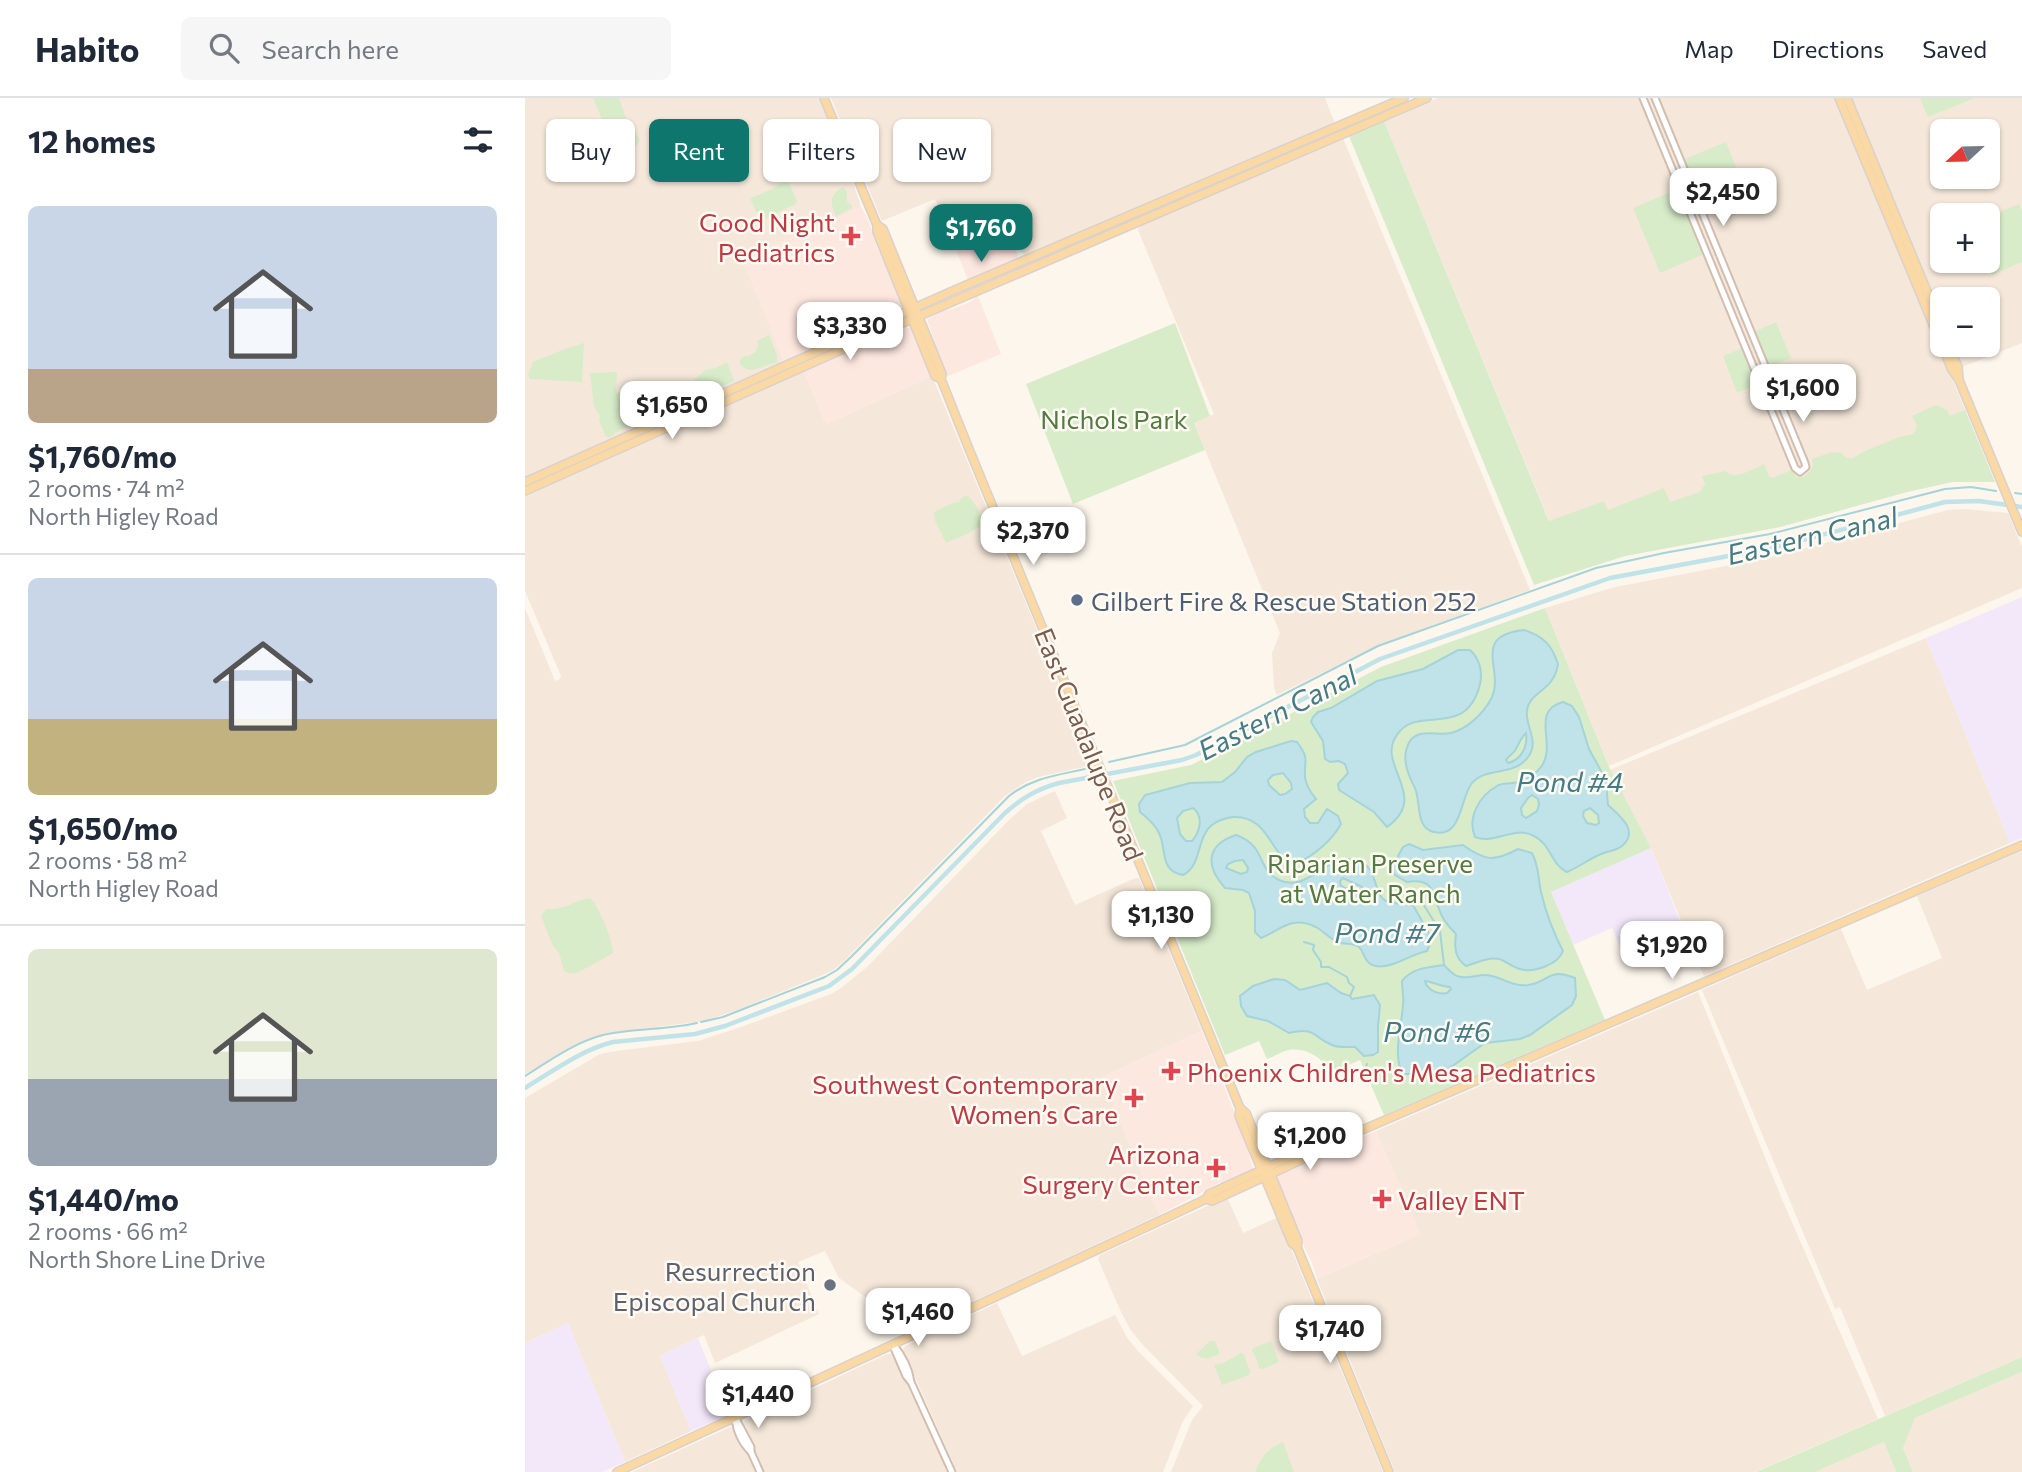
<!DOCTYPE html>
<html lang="en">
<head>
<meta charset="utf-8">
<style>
	body { margin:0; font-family:Commissioner,sans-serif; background:#f6f6f7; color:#1f2937; height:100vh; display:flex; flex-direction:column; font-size:26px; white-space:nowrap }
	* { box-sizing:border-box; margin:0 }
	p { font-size:23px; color:#747a83 }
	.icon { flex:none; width:38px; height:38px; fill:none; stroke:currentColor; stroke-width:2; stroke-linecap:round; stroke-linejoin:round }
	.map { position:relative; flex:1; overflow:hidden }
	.panel { display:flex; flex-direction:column; background:#fff; width:525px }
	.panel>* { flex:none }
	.hud { position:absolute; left:21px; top:21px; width:665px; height:63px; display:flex; gap:14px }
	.needle { width:46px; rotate:248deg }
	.buttons { position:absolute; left:1405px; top:21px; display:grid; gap:14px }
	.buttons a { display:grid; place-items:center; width:70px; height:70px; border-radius:10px; background:#fff; box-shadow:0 2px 5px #0004; font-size:35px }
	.price { position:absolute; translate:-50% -60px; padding:0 16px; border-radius:14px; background:#fff; color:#222; font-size:23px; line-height:46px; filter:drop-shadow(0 2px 4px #0008) }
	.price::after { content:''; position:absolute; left:50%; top:42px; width:21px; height:16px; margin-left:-10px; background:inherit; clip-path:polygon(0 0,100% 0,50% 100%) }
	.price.on { background:#0f766e; color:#fff }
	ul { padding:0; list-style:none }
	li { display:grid; align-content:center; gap:14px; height:371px; padding:0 28px }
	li+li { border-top:2px solid #e0e1e3 }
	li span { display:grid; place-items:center; height:217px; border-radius:10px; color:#555 }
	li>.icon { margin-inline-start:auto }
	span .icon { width:126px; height:126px; fill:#fffc; stroke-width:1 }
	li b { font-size:30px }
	h2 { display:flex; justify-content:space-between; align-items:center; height:84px; padding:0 28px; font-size:30px }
	.chip { padding:0 24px; border-radius:10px; background:#fff; box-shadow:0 2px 5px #0004; font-size:24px; line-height:63px }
	.chip.on { background:#0f766e; color:#fff }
	header { display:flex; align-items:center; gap:42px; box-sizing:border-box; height:98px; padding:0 35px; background:#fff; border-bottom:2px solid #e0e1e3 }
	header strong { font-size:33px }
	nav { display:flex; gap:38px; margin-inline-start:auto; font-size:24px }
	.search { width:490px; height:63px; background:#f6f6f7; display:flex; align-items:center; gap:18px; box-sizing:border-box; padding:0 24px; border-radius:10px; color:#747a83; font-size:26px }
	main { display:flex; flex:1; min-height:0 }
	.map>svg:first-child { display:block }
	.residential { fill:#f5e8da; fill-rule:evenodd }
	.commercial { fill:#fde8e0 }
	.education { fill:#f3e8fa }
	.green { fill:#d8ecc9 }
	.water { fill:#bfe3e8; stroke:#a5d3da; stroke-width:2; fill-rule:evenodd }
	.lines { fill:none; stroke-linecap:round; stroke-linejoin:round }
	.stream { stroke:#a5d3da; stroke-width:2 }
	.canal { stroke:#bfe3e8; stroke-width:4.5 }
	.minor-casing { stroke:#d1beb0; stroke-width:9 }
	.major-casing { stroke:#dad1cd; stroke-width:10 }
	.minor { stroke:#fff; stroke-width:5 }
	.major { stroke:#fbd9a5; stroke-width:7 }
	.health-dot { fill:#e0444e; stroke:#fffaf3; stroke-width:2.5 }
	.service-dot { fill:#5c6f8a; stroke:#fffaf3; stroke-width:2.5 }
	.worship-dot { fill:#6b7280; stroke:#fffaf3; stroke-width:2.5 }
	.labels { text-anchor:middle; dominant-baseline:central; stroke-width:5; stroke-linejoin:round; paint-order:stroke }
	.health-label { font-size:26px; fill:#be3a42; stroke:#fffaf3; text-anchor:end }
	.park-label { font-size:26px; fill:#537a41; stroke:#fffaf3 }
	.service-label { font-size:26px; fill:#4e5e75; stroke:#fffaf3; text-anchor:start }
	.street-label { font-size:26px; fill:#7a5c4d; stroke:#fffaf3 }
	.worship-label { font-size:26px; fill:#5b616d; stroke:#fffaf3; text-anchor:end }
	.water-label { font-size:28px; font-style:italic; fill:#437c86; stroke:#fffaf3 }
</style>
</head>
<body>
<header>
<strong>Habito</strong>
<div class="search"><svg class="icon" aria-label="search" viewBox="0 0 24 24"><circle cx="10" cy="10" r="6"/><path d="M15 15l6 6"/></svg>Search here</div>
<nav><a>Map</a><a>Directions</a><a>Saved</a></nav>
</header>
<main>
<section class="panel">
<h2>12 homes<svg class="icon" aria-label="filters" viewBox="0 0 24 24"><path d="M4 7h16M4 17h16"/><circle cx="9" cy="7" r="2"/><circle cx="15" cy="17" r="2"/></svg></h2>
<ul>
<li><span style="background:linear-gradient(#c9d6e8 75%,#b9a48a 0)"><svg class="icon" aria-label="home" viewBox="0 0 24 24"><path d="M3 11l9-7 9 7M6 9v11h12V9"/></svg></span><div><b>$1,760/mo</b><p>2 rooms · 74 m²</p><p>North Higley Road</p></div></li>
<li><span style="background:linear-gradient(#c9d6e8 65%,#c2b280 0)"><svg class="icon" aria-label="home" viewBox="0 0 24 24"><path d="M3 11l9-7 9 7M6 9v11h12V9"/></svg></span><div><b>$1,650/mo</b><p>2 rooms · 58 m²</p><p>North Higley Road</p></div></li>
<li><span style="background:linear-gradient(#dfe7d0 60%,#9aa5b1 0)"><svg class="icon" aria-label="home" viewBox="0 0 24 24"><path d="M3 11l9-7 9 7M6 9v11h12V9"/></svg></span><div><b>$1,440/mo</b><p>2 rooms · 66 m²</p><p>North Shore Line Drive</p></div></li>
</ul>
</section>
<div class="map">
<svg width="1497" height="1374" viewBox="0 0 1497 1374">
	<rect width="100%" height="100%" fill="#fdf6ec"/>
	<g class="residential">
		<path d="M0 0H294L328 84 336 109 218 161 259 264 0 384Z"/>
		<path d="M306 0H800L810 26 501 158 498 156 482 119 427 142 410 101 357 123Z"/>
		<path d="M913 0H1311L1470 384H1427L1382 394 1255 429 1100 458 1046 475 859 23Z"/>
		<path d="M1324 0H1497V245L1435 270 1426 247H1463V201H1418L1417 227ZM1418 33H1463V79H1418ZM1418 117H1463V163H1418Z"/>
		<path d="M818 40 1005 492 854 547 752 597 749 590 747 555 755 535 669 325 689 316 613 132 615 128Z"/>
		<path d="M279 273 301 326 407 278 568 667 513 679 501 684 480 698 319 863 307 873 215 911 179 923 83 935 62 941 0 976V510L30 583 35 581 36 578 0 493V398Z"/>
		<path d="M1439 411 1483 415 1497 449V490L1084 668 1020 510 1090 489 1243 460 1423 412Z"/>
		<path d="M1401 540 1485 745 1179 878 1126 750 1085 672Z"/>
		<path d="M530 693 542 720 516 733 550 807 610 780H614L677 933 577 979 634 1117 386 1232 314 1180 300 1153 273 1164 294 1216 190 1265 179 1237 135 1258 166 1333 100 1364 43 1225 0 1245V1000L75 956 91 953 173 943 216 929 306 896 316 890 342 869 485 721 502 706Z"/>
		<path d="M1497 753V1259L1360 1318 1315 1209 1310 1211 1177 892 1316 831 1342 892 1417 860 1392 798Z"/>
		<path d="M1173 894 1259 1106 1353 1321 1230 1374H870L792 1181 895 1136 851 1033Z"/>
		<path d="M702 1099 718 1135 753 1119 858 1374H646L667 1322 678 1308 616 1245 605 1231 595 1212 573 1161 575 1157Z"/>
		<path d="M472 1205 497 1258 590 1217 603 1241 612 1252 668 1308 658 1323 638 1374H432L378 1252 380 1248Z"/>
		<path d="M362 1256H368L423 1374H239L218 1327 220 1323Z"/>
		<path d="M1497 1274V1374H1388L1378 1350 1390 1320Z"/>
		<path d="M205 1329 210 1331 231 1374H107Z"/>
		<path d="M1359 1344 1371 1374H1290Z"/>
	</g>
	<g class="commercial">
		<path d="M336 109 343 121 353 151 366 177 376 206 375 212 329 230 319 237 292 247 259 264 217 161Z"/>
		<path d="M478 121 493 158V160L490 163 443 182 427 142Z"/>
		<path d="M453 198 476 256 421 279 402 221 416 213 428 211 445 204Z"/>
		<path d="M380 229 388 231 407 278 301 326 279 273Z"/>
		<path d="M677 933 719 1039 728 1071 708 1082 694 1085 634 1117 577 979Z"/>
		<path d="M851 1033 895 1136 792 1181 787 1164 775 1141 751 1079 754 1075 769 1071 789 1062 798 1056Z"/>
	</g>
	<g class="education">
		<path d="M1497 499V740L1485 745 1401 540Z"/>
		<path d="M1126 750 1159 833 1099 858 1087 830 1048 847 1026 794Z"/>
		<path d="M43 1225 100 1364 77 1374H0V1245Z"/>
		<path d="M173 1240 203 1315 202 1317 166 1333 135 1258Z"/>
	</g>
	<g class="green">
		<path d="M68 0H94L102 23 115 42 111 48 93 59Z"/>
		<path d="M1395 0H1450L1403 19Z"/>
		<path d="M859 23 1024 423 1079 403 1083 412 1139 390 1145 404 1175 394 1180 386 1177 378 1200 373C1211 383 1227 371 1239 366L1244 378 1247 380 1267 372 1272 378 1278 379C1285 374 1290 370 1287 361L1307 354 1317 355 1321 360H1328L1340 353 1374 339 1388 336 1392 328 1387 318 1411 307 1422 312 1425 318 1440 312 1470 384H1427L1382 394 1255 429 1100 458 1009 487 824 38Z"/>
		<path d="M1201 44 1219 89 1178 107H1176L1157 62Z"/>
		<path d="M259 83 264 85 272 103 271 106 235 123 225 100 245 92Z"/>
		<path d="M318 89 322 93V104L327 107V110L311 118C305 105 304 97 318 89Z"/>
		<path d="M1155 90 1182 155 1135 175 1108 110Z"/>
		<path d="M1494 106 1497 113V164L1467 177 1461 163H1463V119Z"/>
		<path d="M1251 224 1266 260 1242 270 1227 235Z"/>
		<path d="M650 225 685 318 669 325 680 352 548 406 501 286Z"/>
		<path d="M244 237 252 257V265C239 266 225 279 215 266V262L219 258H224L230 254 234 246 232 243Z"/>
		<path d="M59 245 57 284 5 281 3 276 8 264 40 251Z"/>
		<path d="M1220 249 1236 285 1212 295 1198 258Z"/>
		<path d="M202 264 209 283 121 323 120 320 118 325C106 329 94 329 86 339H81L74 322 75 317 69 309 65 275 92 274 91 295 103 293 108 307 139 295 150 294 165 286 180 272 191 270Z"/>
		<path d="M442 398C450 402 457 418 458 427L442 436 421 445 410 423 409 414 427 405 434 404 437 399Z"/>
		<path d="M1020 510 1085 671 1126 750 1026 794 1080 922 859 1017 835 962 808 974C797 961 782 949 764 952 757 953 749 959 742 961L734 943 700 957 588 683 666 667 856 569Z"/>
		<path d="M65 800C74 808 88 843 88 855 85 857 53 875 51 875 46 876 44 875 39 873L34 855 27 846 16 818 21 811C43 812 48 802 65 800Z"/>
		<path d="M685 1243H690L695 1256C686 1259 679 1264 671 1256Z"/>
		<path d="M746 1243 754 1264 737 1271 734 1270 731 1260 727 1253 728 1250Z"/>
		<path d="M716 1255 719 1257 725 1273 724 1277 697 1287 689 1267 698 1265Z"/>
		<path d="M1497 1259V1274L1390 1320 1378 1350 1388 1374H1371L1359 1344 1290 1374H1231Z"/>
		<path d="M758 1344 769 1374H730C736 1359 743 1350 758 1344Z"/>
	</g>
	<g class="water">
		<path d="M999 532C1018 538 1027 547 1033 566 1029 594 1004 593 1002 613 1000 629 1015 643 1003 659 989 679 962 668 947 685 935 700 937 741 909 734 889 730 897 702 889 688 882 675 876 657 885 643 894 630 913 638 926 635 942 631 958 616 966 601 981 573 944 538 999 532ZM1001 635C1003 649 996 662 983 665L981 662C984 657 989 656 991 651 994 645 996 640 1001 635Z"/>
		<path d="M933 552H945C954 560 958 573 955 586 942 640 896 609 875 633 845 665 908 696 862 729L849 714 814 692 813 686 823 675 820 666 814 663 805 664 800 661 798 643 786 624 788 619 793 614 806 610 852 583 898 571Z"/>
		<path d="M1038 604 1047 608 1054 619 1064 651 1081 682 1083 707C1094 717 1115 733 1097 748 1091 753 1083 753 1076 756 1064 761 1054 769 1042 774 1026 767 1026 746 1009 738 989 727 970 747 950 739 942 720 954 698 972 688 976 685 983 686 988 685 998 684 1009 678 1016 669 1033 647 1004 613 1038 604ZM1007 697 1013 701 1014 707 1012 713 1001 720 997 717 996 710 1003 700ZM1065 710 1073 717 1074 725 1071 727 1062 725 1058 718 1059 713Z"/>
		<path d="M766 643 772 644C785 662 779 660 780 679 781 687 786 695 791 701L779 711 780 719 785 725H793L802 711 813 718 816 726C806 744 787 758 770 767 745 760 745 717 708 719 701 720 693 722 687 727 671 740 677 768 658 777 634 773 642 751 634 735 630 726 622 720 615 714L614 706 620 697 665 685 697 684 710 674 722 659 731 654ZM758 675 766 685 767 691 760 696 755 697 744 687 743 682 748 677ZM668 710C679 718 675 734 667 743H661L655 736 652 720 658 713Z"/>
		<path d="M711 737C742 748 731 771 754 782 781 795 800 759 825 761 856 764 846 796 861 803 869 806 880 806 888 807L907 841 902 853C886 856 867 871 851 868 839 866 840 855 834 849 828 844 819 847 813 844 805 841 798 833 791 829 766 817 756 832 736 840L730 834V813L724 795 718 792 700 790C680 768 681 747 711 737ZM718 762 723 770 722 774 716 776 701 770 703 766 710 763ZM818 780 837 789 838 793 837 796 834 797 816 788 815 783Z"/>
		<path d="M884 746 898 752 938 747C960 763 969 764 993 751L1007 755C1014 768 1013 780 1016 794 1021 815 1028 834 1038 853 1033 867 1008 875 995 871 987 869 981 863 974 861 962 859 952 865 941 868 930 860 929 850 931 836 926 831 920 825 917 818 907 799 912 779 882 784L870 777 866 771 878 749Z"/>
		<path d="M919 867C923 871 927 876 932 878 942 882 950 877 960 877 975 877 985 889 1003 887 1025 884 1022 869 1050 880L1051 898 1047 907 1005 937 995 941 960 945 923 971 906 976H878C867 959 877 926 878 907 879 899 877 891 877 883 887 870 903 869 919 867ZM900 883C908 884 915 888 925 889L926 891 922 895C913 897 902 892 900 883Z"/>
		<path d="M749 881 760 882 775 892 802 885 816 895 825 898 827 901 849 897 855 907 853 928V954L848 957 839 958 830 949C822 949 814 950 807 947 785 938 793 929 764 935L743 923 722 918 716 908 715 898 728 888Z"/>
	</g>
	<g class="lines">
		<g class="stream">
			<path d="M1490 395 1497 396"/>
			<path d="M584 664 660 647 853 548 1071 470 1139 455 1245 436 1420 391 1446 389 1471 393"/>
			<path d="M889 798 895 801 915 833 919 867"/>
			<path d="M779 844 789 847 788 852 796 864V869H804L822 879 824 885 829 889 825 898"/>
			<path d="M176 924 198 919 300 879 312 872 327 858 484 698C508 679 535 677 564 670"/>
			<path d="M841 969 842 966"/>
			<path d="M0 978C24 963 50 944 78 937 109 930 141 932 172 925"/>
		</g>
		<path class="canal" d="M0 990C28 973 56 952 88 944L170 936 200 928 304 888 327 871 480 715C497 700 512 691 534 685L657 662 671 657 855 561 1085 480 1252 449 1420 404 1454 403 1497 409"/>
		<defs>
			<g id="minor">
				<path d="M1118 0 1270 370 1275 374 1281 369 1280 365 1130 0"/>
				<path d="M368 1246C377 1257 384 1270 386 1284L427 1374"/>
				<path d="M369 1250 381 1278 386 1284"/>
				<path d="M210 1319 226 1349V1354L235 1374"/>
				<path d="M210 1319C211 1332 217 1345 226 1354"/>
			</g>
			<g id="major">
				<path d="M299 0 352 127V134L410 278 416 281"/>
				<path d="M1314 0 1427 272 1434 282 1497 434"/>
				<path d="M1322 0 1418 232"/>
				<path d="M352 127 358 131 417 276 416 281 444 351 696 964 715 1010 714 1018 767 1145 772 1149"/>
				<path d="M1424 247 1433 269 1434 282"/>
				<path d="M0 384 425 194 879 0"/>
				<path d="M0 393 343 240 902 0"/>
				<path d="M715 1010 721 1015 773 1143 772 1149 864 1374"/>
				<path d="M681 1101 687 1103 798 1052 807 1045 1497 747"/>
				<path d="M92 1374 643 1119 681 1101 684 1096 796 1045H806"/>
			</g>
		</defs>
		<use href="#minor" class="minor-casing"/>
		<use href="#major" class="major-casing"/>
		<use href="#minor" class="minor"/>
		<use href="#major" class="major"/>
	</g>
	<g class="health-dot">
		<path d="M322.5 127.5h7v7h7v7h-7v7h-7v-7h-7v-7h7z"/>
		<path d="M642.5 962.5h7v7h7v7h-7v7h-7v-7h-7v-7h7z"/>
		<path d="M605.5 989.5h7v7h7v7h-7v7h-7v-7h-7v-7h7z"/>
		<path d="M687.5 1059.5h7v7h7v7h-7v7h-7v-7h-7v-7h7z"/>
		<path d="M853.5 1090.5h7v7h7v7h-7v7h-7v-7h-7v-7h7z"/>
	</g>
	<circle class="service-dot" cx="552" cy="502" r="7"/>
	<circle class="worship-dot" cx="305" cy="1187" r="7"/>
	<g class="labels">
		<g class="health-label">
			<text x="310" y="123">Good Night<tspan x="310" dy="30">Pediatrics</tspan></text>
			<text x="662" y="973" text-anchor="start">Phoenix Children's Mesa Pediatrics</text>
			<text x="593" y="985">Southwest Contemporary<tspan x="593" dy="30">Women’s Care</tspan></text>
			<text x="675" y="1055">Arizona<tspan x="675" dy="30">Surgery Center</tspan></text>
			<text x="873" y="1101" text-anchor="start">Valley ENT</text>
		</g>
		<g class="park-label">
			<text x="589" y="320">Nichols Park</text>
			<text x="845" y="764">Riparian Preserve<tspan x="845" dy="30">at Water Ranch</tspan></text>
		</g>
		<g class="service-label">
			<text x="566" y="502">Gilbert Fire &amp; Rescue Station 252</text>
		</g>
		<g class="street-label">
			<text transform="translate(565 646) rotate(68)">East Guadalupe Road</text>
		</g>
		<g class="worship-label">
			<text x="291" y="1172">Resurrection<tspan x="291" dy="30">Episcopal Church</tspan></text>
		</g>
		<g class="water-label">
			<text transform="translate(1287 437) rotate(-13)">Eastern Canal</text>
			<text transform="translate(752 614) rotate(-27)">Eastern Canal</text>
			<text x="1045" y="683">Pond #4</text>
			<text x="862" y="834">Pond #7</text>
			<text x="912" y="933">Pond #6</text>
		</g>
	</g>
</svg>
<div class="buttons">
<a><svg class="needle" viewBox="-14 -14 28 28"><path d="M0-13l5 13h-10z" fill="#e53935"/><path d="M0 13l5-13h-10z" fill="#747a83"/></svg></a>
<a>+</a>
<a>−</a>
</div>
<b class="price" style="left:1198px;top:130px">$2,450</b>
<b class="price on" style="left:456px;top:166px">$1,760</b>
<b class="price" style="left:325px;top:264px">$3,330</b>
<b class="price" style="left:1278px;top:326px">$1,600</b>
<b class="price" style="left:147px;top:343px">$1,650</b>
<b class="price" style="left:508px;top:469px">$2,370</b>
<b class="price" style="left:636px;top:853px">$1,130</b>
<b class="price" style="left:1147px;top:883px">$1,920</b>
<b class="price" style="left:785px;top:1074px">$1,200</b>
<b class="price" style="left:393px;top:1250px">$1,460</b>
<b class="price" style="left:805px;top:1267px">$1,740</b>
<b class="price" style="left:233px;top:1332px">$1,440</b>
<div class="hud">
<a class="chip">Buy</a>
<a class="chip on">Rent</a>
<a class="chip">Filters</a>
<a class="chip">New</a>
</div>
</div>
</main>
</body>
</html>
